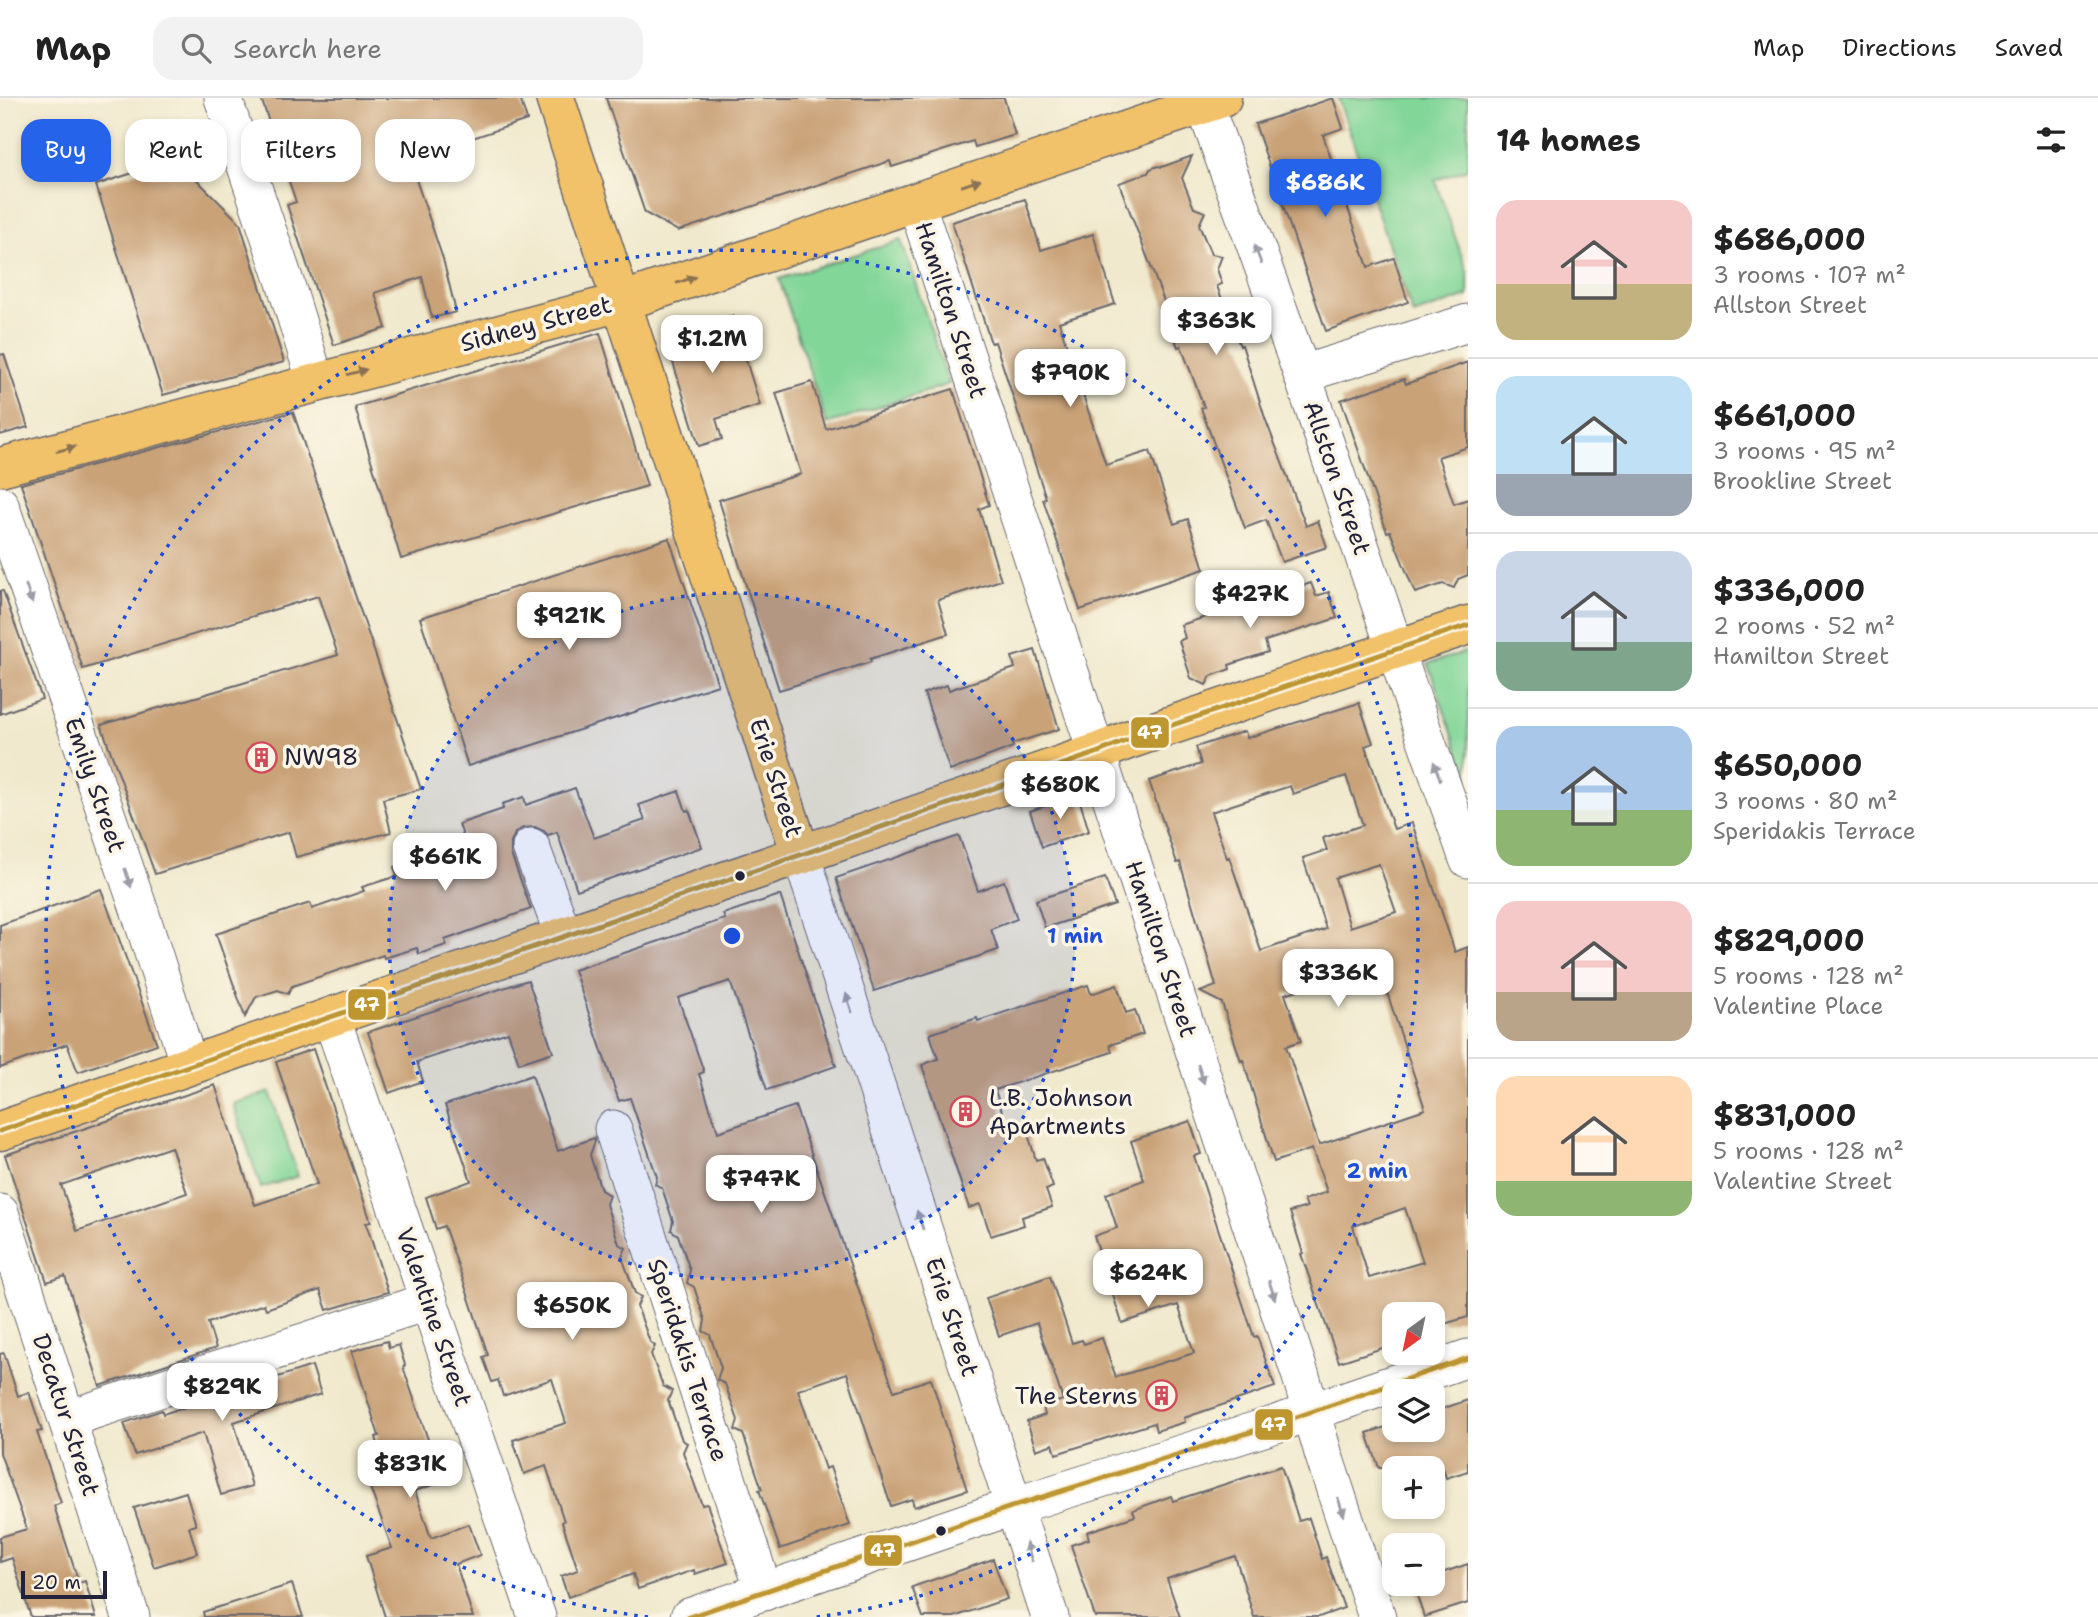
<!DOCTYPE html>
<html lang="en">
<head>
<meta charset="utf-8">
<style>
	body { margin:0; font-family:"Shantell Sans",sans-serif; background:#f2f2f2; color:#222; height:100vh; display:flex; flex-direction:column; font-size:26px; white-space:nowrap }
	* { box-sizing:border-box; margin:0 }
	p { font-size:23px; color:#767676 }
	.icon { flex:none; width:38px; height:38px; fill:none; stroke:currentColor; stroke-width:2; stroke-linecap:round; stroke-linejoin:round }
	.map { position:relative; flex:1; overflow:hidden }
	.sheet { display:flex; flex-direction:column; background:#fff; width:630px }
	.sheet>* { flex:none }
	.top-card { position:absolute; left:21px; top:21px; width:665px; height:63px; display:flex; gap:14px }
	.needle { width:46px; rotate:213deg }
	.controls { position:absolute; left:1382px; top:1204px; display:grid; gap:14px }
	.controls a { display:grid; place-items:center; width:63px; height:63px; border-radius:14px; background:#fff; box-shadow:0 4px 10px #0003; font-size:35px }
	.scale { position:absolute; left:21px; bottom:18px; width:86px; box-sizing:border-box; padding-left:7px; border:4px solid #22223b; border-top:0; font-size:19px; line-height:24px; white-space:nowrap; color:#22223b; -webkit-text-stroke:5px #fcf5e5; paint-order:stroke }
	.price { position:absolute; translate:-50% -60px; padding:0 16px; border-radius:14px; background:#fff; color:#222; font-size:23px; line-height:46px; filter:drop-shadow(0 2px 4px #0008) }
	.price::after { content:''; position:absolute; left:50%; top:42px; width:21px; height:16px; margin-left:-10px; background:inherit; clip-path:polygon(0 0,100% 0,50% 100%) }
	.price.current { background:#2563eb; color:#fff }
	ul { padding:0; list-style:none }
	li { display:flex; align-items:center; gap:21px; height:175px; padding:0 28px }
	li+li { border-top:2px solid #e0e0e0 }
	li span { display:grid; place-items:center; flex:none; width:196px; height:140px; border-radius:21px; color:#555 }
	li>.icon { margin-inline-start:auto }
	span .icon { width:84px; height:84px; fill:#fffc; stroke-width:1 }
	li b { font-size:30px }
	h2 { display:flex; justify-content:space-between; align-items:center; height:84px; padding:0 28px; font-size:30px }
	.chip { padding:0 24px; border-radius:21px; background:#fff; box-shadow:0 4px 10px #0003; font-size:24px; line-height:63px }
	.chip.current { background:#2563eb; color:#fff }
	header { display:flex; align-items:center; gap:42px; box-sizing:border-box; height:98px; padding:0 35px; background:#fff; border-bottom:2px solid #e0e0e0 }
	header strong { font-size:33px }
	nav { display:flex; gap:38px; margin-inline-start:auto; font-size:24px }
	.search { width:490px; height:63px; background:#f2f2f2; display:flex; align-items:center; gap:18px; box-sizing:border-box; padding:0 24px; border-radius:21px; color:#767676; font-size:26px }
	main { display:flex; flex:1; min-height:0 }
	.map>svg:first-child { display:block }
	.green { fill:#81d698; stroke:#527c6a; stroke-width:2 }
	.building { fill:#c9a278; fill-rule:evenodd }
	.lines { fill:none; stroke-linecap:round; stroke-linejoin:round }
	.minor-casing { stroke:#6a686e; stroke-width:39 }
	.major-casing { stroke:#6a686e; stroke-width:41 }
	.minor { stroke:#fff; stroke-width:37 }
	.major { stroke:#f2c26a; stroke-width:38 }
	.bus-1-casing { stroke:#fcf5e5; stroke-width:10 }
	.bus-1 { stroke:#bd9630; stroke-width:5 }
	.oneway { fill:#8a7252 }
	.oneway2 { fill:#9c9ca7 }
	.ring { fill:none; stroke:#1d4ed8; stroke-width:3.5; stroke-dasharray:3.5 7 }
	.bus-dot { fill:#22223b; stroke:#fcf5e5; stroke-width:2.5 }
	.labels { text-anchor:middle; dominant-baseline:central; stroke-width:7; stroke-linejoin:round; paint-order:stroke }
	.street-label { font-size:24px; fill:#22223b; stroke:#fcf5e5 }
	.poi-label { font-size:24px; fill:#22223b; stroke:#fcf5e5; text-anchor:start }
	.centre { fill:#1d4ed8; stroke:#fcf5e5; stroke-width:3.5 }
	.ring-label { font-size:21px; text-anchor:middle; font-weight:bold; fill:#1d4ed8; stroke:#fcf5e5; stroke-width:7; stroke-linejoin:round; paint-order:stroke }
	.line-badge { stroke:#fcf5e5; stroke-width:2.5 }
	.badge-label { font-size:19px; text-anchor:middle; font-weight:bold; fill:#fff }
</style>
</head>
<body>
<header>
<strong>Map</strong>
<div class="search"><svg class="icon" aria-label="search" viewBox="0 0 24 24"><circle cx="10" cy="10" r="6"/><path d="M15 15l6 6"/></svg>Search here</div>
<nav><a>Map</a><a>Directions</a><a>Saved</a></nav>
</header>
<main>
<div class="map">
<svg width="1468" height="1519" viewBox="0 0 1468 1519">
	<rect width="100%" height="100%" fill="#fcf5e5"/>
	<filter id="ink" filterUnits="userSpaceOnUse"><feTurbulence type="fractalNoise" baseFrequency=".0143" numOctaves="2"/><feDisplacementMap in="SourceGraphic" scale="14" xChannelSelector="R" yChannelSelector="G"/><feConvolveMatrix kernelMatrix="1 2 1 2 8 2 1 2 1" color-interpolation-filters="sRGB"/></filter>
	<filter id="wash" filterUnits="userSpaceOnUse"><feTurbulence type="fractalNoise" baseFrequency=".00686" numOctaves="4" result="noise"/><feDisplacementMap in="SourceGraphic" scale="28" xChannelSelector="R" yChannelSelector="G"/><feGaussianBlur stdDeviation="1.57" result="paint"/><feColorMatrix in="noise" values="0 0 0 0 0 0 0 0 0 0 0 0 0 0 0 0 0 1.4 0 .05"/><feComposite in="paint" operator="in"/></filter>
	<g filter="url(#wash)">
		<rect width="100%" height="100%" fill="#f0e9cd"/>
		<g class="green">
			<path d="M1338 0H1468V71L1435 82 1468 176V198L1413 217Z"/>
			<path d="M901 142 949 286 827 326 779 181Z"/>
			<path d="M1468 553V681L1428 566Z"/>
			<path d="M270 994 298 1078 261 1090 233 1006Z"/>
		</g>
		<g id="blocks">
			<g class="building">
				<path d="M261 0H520L527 22 409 61 443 161 456 214 432 220 422 179 375 195 386 230 334 247 287 107 296 104Z"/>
				<path d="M606 0H1004L1015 37 975 49 973 43 892 69 890 63 678 133 645 115Z"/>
				<path d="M1333 0 1343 30 1323 37 1368 169 1394 160 1408 204 1326 233 1255 26Z"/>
				<path d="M1192 58 1182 80 1194 110 1205 114 1199 127 1211 156 1222 158 1217 171 1222 186 1217 188 1240 248 1242 247 1265 320 1306 428 1318 423 1327 449 1282 464 1266 422 1245 430 1218 357 1201 310 1204 309 1181 248 1178 249 1167 220 1170 219 1119 85 1148 75 1150 71 1158 68 1162 69Z"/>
				<path d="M176 61 240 125 284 264 163 297 96 87Z"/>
				<path d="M1025 101 1041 152 1093 136 1115 206 1059 224 1106 367 1150 353 1174 426 1188 421 1204 471 1080 512 1043 401 1046 400 995 244 991 245 952 124Z"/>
				<path d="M732 218 760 307 716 321 722 341 699 348 665 239Z"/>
				<path d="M600 235 647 388 401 461 355 309Z"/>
				<path d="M4 256 28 329 0 337V257Z"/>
				<path d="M1468 264V349L1438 359 1454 406 1468 401V477L1458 481 1454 490 1443 486 1415 495 1390 433 1387 434 1341 302 1404 281 1406 286Z"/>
				<path d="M812 284 826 331 953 291 989 407 979 411 1001 482 938 502 948 536 870 561 871 564 779 592 719 402 801 376 776 295Z"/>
				<path d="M293 314 421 691 383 701 391 734 296 759 289 734 155 776 101 627 338 557 318 498 83 571 21 386Z"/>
				<path d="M669 440 718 587 468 668 420 520Z"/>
				<path d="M1311 485 1316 498 1329 494 1337 520 1265 543 1268 554 1229 567 1230 571 1211 578 1206 587 1191 580 1179 543 1185 540 1181 527Z"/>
				<path d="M0 493H3L42 601 0 616Z"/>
				<path d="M1035 552 1059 631 1012 646 1013 649 950 673 924 595 947 587 949 592 1015 570 1012 559Z"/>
				<path d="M1359 605 1373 645 1365 648 1394 731 1412 725 1455 854 1468 849V1219L1444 1226 1441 1216H1395V1246L1339 1264 1301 1156 1303 1155 1290 1114 1307 1109 1304 1102 1327 1094 1312 1051 1274 1064 1243 962 1241 963 1222 905 1200 894 1216 888 1180 764 1177 765 1149 683 1201 666 1196 649 1245 633 1247 640ZM1346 678 1363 727 1323 740 1327 752 1303 760 1326 831 1261 853 1229 759 1227 760 1211 714 1290 688 1293 696ZM1379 766 1396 814 1350 829 1335 780ZM1347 877 1353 895 1384 885 1425 1011 1319 1047 1286 948 1301 943 1285 896ZM1405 1110 1423 1164 1369 1180 1353 1128Z"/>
				<path d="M575 690 594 740 645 722 639 707 679 693 686 713 689 712 702 749 577 792 557 734 548 737 544 733 535 729 523 730 515 735 511 745V756L531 811 445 842 446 847 419 856 417 850 384 860 383 857 292 888 288 896 278 892 256 899 245 919 216 836 310 805 312 811 364 793 362 789 397 778 394 769 465 744 459 726 503 711 502 706 524 699 526 707Z"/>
				<path d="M1078 697 1089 733 1042 749 1030 713Z"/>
				<path d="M959 738 978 793 1004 783 1017 821 991 831 998 852 874 893 836 780Z"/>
				<path d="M1105 780 1115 807 1045 830 1036 802Z"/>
				<path d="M101 791 157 946 78 974 67 946 0 970V827Z"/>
				<path d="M780 797 836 968 767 992 730 883 678 900 704 974 699 976 718 1034 795 1008 894 1293 931 1281 967 1392 914 1409 912 1401 891 1408 847 1275 798 1292 825 1371 830 1369 850 1427 780 1451 759 1392 762 1391 743 1336 735 1332 738 1322 725 1286 717 1282 721 1270 710 1237 703 1233 705 1222 694 1189 687 1185 690 1172 678 1137 671 1132 673 1123 662 1090 655 1086 657 1079 630 1000 619 1003 574 872 725 821 723 816Z"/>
				<path d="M528 882 553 954 519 965 508 934 417 964 423 983 389 995 368 934Z"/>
				<path d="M1088 887 1091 896 1117 887 1126 915 1135 912 1143 936 1110 947 1112 954 995 992 1010 1038 1027 1033 1036 1062 1043 1060 1053 1089 1046 1092 1052 1109 1022 1119 1024 1127 991 1138 980 1106 969 1110 922 967 938 961 930 936 977 920 978 923Z"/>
				<path d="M313 951 371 1124 366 1125 388 1194 327 1212 320 1192 266 1211 264 1206 208 1225 216 1250 100 1288 65 1178 47 1184 5 1057 215 987 255 1107 317 1086 276 964ZM171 1049 187 1095 77 1133 61 1087Z"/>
				<path d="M532 977 558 1053 594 1040 595 1043 590 1057 601 1092 609 1097 606 1106 619 1146 626 1150 622 1159 635 1195 641 1199 637 1208 650 1244 655 1248 651 1256 663 1288 672 1293 668 1302 682 1342 687 1345 683 1354 702 1407 707 1406 728 1465 695 1476 694 1472 638 1491 633 1476 568 1499 561 1478 578 1472 562 1424 564 1423 546 1368 524 1376 513 1342 566 1325 552 1281 503 1298 498 1282 492 1284 483 1259 488 1257 461 1176 444 1128 436 1131 426 1099 471 1083 445 1007Z"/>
				<path d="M1190 1023 1201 1056 1194 1058 1254 1239 1257 1238 1275 1289 1184 1320 1185 1324 1156 1333 1154 1325 1056 1356 1053 1346 1036 1352 1027 1323 1045 1317 1043 1309 1063 1302 1037 1225 999 1238 986 1200 1050 1178 1072 1245 1082 1242 1084 1246 1102 1240 1116 1279 1194 1255 1178 1207 1122 1225 1094 1138 1117 1130 1106 1096 1144 1082 1131 1043Z"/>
				<path d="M387 1243 389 1250 399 1247 405 1267 403 1269 434 1359 445 1355 454 1380 415 1393 431 1440 469 1426 480 1457 456 1466 473 1519H385L366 1458 392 1450 369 1387 388 1381 376 1339 379 1338 352 1253Z"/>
				<path d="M4 1255 18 1298 29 1294 42 1333 37 1334 61 1405 54 1408 79 1485 85 1483 96 1519H31L12 1460 0 1464V1439L27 1431 0 1355V1256Z"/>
				<path d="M312 1268 321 1296 234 1324 252 1388 221 1397 203 1335 135 1357 124 1325 162 1312 163 1316Z"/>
				<path d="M1468 1302V1373L1446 1380 1443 1370H1379L1367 1335 1395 1326V1332H1433V1314Z"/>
				<path d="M1281 1368 1299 1423 1309 1420 1322 1461 1326 1459 1344 1510 1319 1519H1254L1235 1458 1167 1481 1180 1519H1095L1071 1447 1089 1441 1087 1434 1135 1418 1133 1412 1171 1398 1173 1403Z"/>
				<path d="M186 1394 196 1427 189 1429 197 1455 154 1469 134 1410Z"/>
				<path d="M993 1461 1007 1501 954 1519H923L912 1489Z"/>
				<path d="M1468 1466V1505L1424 1519 1413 1486H1433V1478Z"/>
				<path d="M292 1486 303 1519H204L203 1514Z"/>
			</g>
		</g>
	</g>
	<g filter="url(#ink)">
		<use href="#blocks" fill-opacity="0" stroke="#6a686e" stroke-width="2"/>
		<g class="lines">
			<defs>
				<g id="minor">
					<path d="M223 0 286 187 316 285"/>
					<path d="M1202 0 1302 276 1425 639 1468 761"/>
					<path d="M916 104 1302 1282 1324 1358 1377 1519"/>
					<path d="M1302 276 1468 225"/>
					<path d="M0 407 140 814 189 967"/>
					<path d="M531 749 564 839"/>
					<path d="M801 757 1050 1519"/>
					<path d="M331 918 537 1519"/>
					<path d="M613 1031 764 1494"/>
					<path d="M0 1115 131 1519"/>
					<path d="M67 1321 429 1203"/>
					<path d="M689 1519 1014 1408 1276 1326 1468 1260"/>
				</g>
				<g id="major">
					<path d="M555 0 801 757"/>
					<path d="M0 369 621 204 1222 0"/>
					<path d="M0 1033 1096 655 1128 642 1468 527"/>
				</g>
			</defs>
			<use href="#minor" class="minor-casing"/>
			<use href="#major" class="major-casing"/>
			<use href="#minor" class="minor"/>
			<use href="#major" class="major"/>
			<defs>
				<g id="bus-1">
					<path d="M0 1033 1096 655 1128 642 1468 527"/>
					<path d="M689 1519 1014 1408 1276 1326 1468 1260"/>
				</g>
			</defs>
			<use href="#bus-1" class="bus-1-casing"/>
			<use href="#bus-1" class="bus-1"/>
		</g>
		<defs><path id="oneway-solid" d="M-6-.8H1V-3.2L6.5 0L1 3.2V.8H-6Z" transform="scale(1.75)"/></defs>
		<g class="oneway">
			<use href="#oneway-solid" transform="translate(971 85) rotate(-19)"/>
			<use href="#oneway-solid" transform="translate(686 182) rotate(-19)"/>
			<use href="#oneway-solid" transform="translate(357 274) rotate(-15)"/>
			<use href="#oneway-solid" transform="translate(66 351) rotate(-15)"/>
		</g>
		<g class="oneway2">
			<use href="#oneway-solid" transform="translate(1258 157) rotate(-110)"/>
			<use href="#oneway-solid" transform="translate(29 496) rotate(71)"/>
			<use href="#oneway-solid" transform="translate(1437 673) rotate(-110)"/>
			<use href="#oneway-solid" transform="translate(128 780) rotate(71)"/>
			<use href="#oneway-solid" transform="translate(849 905) rotate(-108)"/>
			<use href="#oneway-solid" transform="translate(1201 976) rotate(72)"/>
			<use href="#oneway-solid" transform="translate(920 1122) rotate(-108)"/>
			<use href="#oneway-solid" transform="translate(1272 1192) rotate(72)"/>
			<use href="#oneway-solid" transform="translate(1341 1409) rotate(72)"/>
			<use href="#oneway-solid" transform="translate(1029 1454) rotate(-108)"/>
		</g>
	</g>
	<circle cx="732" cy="838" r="343" fill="#1d4ed8" fill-opacity=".12"/>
	<g class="ring">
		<circle cx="732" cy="838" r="343"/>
		<path d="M648 1519A686 686 0 1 1 816 1519"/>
	</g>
	<defs>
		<symbol id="building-ring" viewBox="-11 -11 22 22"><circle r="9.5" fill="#fcf5e5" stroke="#d1495b" stroke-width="1.5"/><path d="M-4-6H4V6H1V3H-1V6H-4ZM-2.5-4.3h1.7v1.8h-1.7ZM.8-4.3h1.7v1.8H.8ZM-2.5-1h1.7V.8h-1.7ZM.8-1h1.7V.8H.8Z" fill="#d1495b"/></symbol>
	</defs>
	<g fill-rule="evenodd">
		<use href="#building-ring" x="244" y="642" width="35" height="35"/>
		<use href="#building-ring" x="948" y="996" width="35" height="35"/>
		<use href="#building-ring" x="1144" y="1280" width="35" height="35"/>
	</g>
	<g class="bus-dot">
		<circle cx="740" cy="778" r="6"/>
		<circle cx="941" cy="1433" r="6"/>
	</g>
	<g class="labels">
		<g class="street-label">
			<text transform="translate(951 212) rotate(72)">Hamilton Street</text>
			<text transform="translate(536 226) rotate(-15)">Sidney Street</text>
			<text transform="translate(1337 380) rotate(71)">Allston Street</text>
			<text transform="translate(776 680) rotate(72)">Erie Street</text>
			<text transform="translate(95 687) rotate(71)">Emily Street</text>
			<text transform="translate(1161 851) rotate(72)">Hamilton Street</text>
			<text transform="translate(434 1219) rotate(71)">Valentine Street</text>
			<text transform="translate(952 1219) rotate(72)">Erie Street</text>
			<text transform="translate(688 1262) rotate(72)">Speridakis Terrace</text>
			<text transform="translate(66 1317) rotate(72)">Decatur Street</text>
		</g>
		<g class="poi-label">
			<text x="284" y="659">NW98</text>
			<text x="989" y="1000">L.B. Johnson<tspan x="989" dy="28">Apartments</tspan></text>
			<text x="1138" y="1298" text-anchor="end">The Sterns</text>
		</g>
	</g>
	<circle cx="732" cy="838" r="10" class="centre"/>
	<g class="ring-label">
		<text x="1075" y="845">1 min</text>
		<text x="1377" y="1080">2 min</text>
	</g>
	<g class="line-badge">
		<rect x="1130" y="618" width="40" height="33" rx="7" fill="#bd9630"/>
		<rect x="347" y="890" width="40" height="33" rx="7" fill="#bd9630"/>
		<rect x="1254" y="1310" width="40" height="33" rx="7" fill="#bd9630"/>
		<rect x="863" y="1436" width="40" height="33" rx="7" fill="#bd9630"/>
	</g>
	<g class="badge-label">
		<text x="1150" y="641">47</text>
		<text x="367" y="913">47</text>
		<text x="1274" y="1333">47</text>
		<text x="883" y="1459">47</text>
	</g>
</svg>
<div class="controls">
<a><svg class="needle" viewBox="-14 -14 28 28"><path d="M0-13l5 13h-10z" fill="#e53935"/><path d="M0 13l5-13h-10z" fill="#767676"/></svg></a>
<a><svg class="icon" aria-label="layers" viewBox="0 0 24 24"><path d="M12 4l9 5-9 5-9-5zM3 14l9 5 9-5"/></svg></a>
<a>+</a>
<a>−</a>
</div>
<div class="scale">20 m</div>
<b class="price current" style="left:1325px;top:121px">$686K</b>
<b class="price" style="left:1216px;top:259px">$363K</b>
<b class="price" style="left:712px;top:277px">$1.2M</b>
<b class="price" style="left:1070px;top:311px">$790K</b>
<b class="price" style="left:1250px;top:532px">$427K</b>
<b class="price" style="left:569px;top:554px">$921K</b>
<b class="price" style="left:1060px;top:723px">$680K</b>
<b class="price" style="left:445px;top:795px">$661K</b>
<b class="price" style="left:1338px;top:911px">$336K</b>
<b class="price" style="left:761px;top:1117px">$747K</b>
<b class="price" style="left:1148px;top:1211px">$624K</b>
<b class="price" style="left:572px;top:1244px">$650K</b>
<b class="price" style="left:222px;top:1325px">$829K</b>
<b class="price" style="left:410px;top:1402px">$831K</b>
<div class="top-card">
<a class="chip current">Buy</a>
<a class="chip">Rent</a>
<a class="chip">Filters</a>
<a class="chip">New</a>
</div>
</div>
<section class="sheet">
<h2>14 homes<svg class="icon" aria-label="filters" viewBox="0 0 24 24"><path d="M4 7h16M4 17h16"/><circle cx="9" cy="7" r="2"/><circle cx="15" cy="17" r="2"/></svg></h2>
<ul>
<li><span style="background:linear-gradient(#f6c9c9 60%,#c2b280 0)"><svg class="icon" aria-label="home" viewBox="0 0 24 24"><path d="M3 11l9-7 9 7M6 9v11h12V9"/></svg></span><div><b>$686,000</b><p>3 rooms · 107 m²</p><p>Allston Street</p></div></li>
<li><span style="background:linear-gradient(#bfe0f5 70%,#9aa5b1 0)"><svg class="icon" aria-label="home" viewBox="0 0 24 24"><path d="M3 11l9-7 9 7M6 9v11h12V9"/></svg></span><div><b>$661,000</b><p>3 rooms · 95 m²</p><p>Brookline Street</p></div></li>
<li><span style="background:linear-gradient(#c9d6e8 65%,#7fa58c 0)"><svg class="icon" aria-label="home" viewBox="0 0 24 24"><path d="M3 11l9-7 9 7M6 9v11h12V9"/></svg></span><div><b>$336,000</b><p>2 rooms · 52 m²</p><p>Hamilton Street</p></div></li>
<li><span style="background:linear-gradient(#a9c7e8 60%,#8fb573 0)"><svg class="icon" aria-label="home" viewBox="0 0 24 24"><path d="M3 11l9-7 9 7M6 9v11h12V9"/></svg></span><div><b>$650,000</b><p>3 rooms · 80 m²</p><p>Speridakis Terrace</p></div></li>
<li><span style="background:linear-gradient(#f6c9c9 65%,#b9a48a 0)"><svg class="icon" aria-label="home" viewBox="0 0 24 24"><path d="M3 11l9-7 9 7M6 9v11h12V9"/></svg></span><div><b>$829,000</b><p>5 rooms · 128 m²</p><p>Valentine Place</p></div></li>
<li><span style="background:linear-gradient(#ffd9b3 75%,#8fb573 0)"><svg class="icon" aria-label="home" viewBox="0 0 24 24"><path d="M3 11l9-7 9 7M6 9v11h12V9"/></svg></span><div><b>$831,000</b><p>5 rooms · 128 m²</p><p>Valentine Street</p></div></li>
</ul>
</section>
</main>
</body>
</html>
